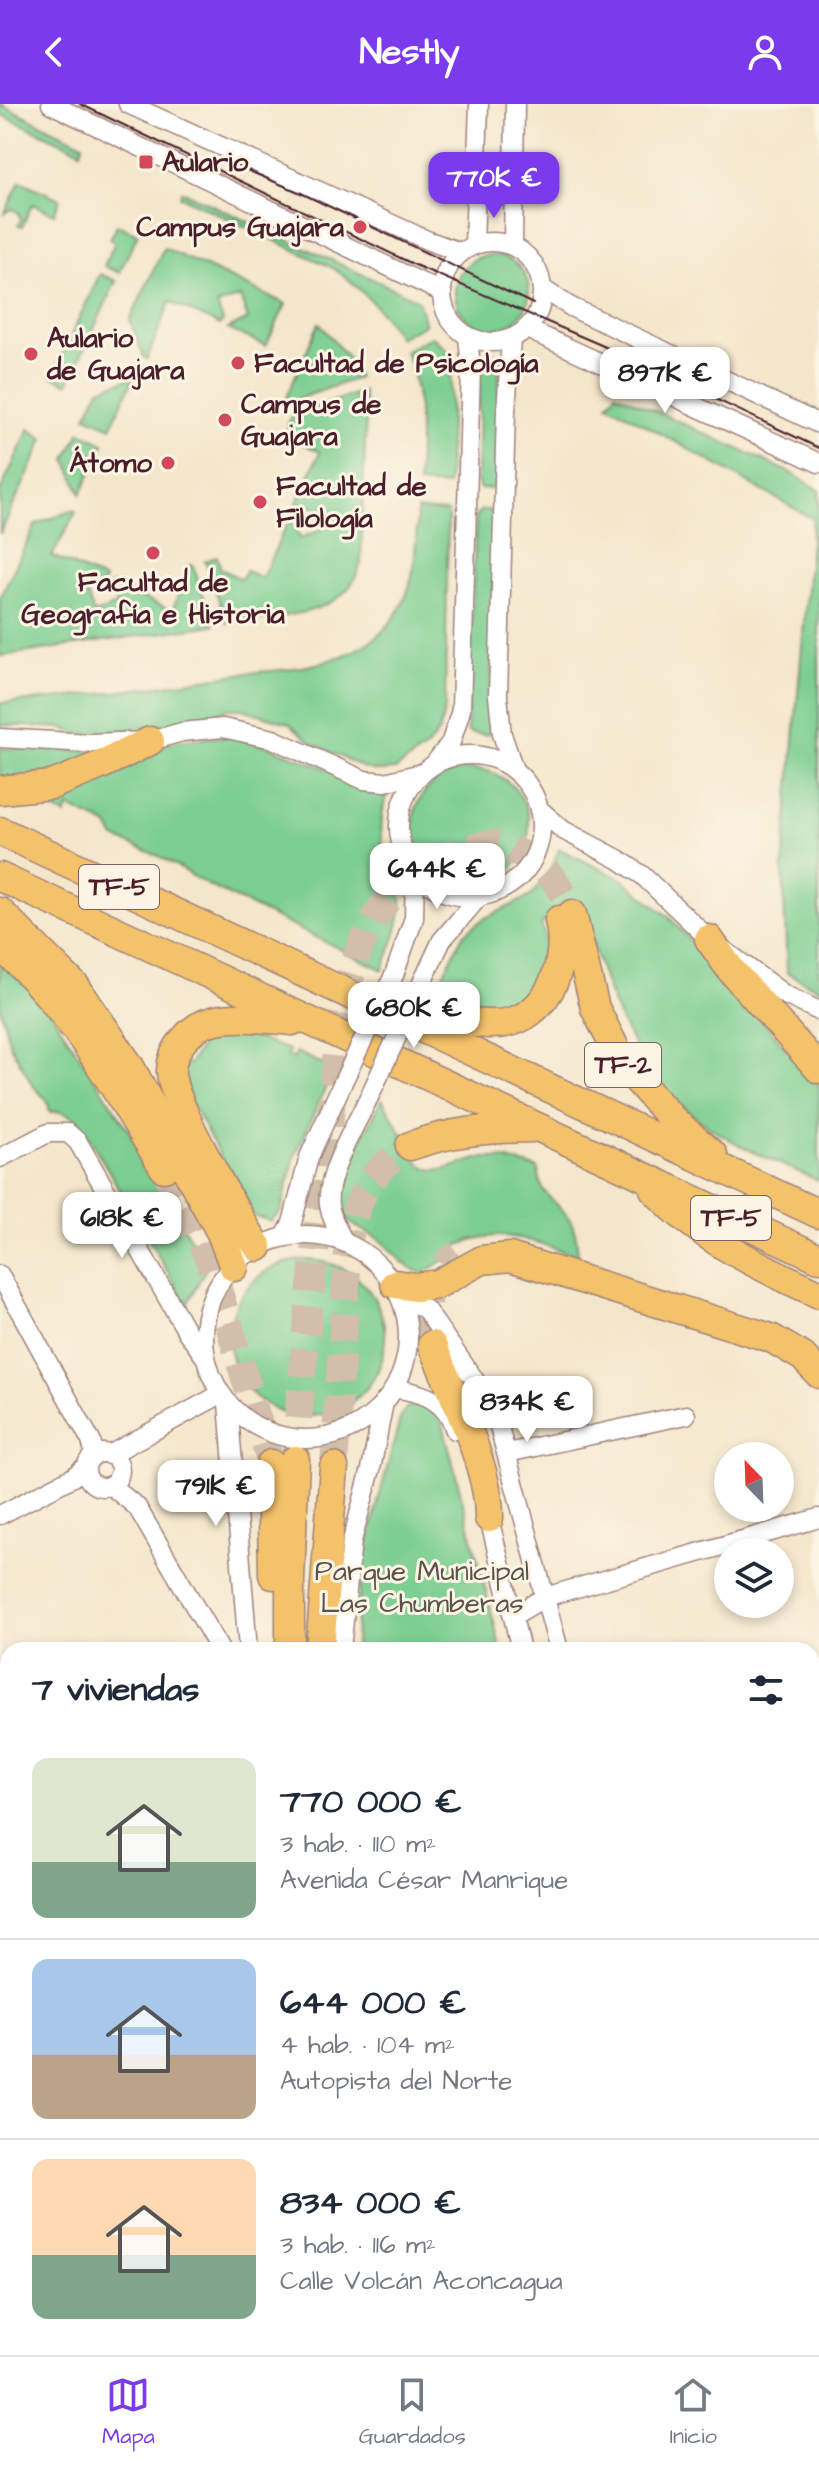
<!DOCTYPE html>
<html lang="es">
<head>
<meta charset="utf-8">
<style>
	body { margin:0; font-family:"Architects Daughter",sans-serif; background:#f6f6f7; color:#1f2937; height:100vh; display:flex; flex-direction:column; font-size:30px; white-space:nowrap }
	* { box-sizing:border-box; margin:0 }
	p { font-size:26px; color:#747a83 }
	.icon { flex:none; width:44px; height:44px; fill:none; stroke:currentColor; stroke-width:2; stroke-linecap:round; stroke-linejoin:round }
	.map { position:relative; flex:1; overflow:hidden }
	.drawer { position:absolute; left:0px; top:1538px; width:820px; height:714px; display:flex; flex-direction:column; background:#fff; border-radius:24px 24px 0 0; box-shadow:0 4px 12px #0003 }
	.drawer>* { flex:none }
	.needle { width:52px; rotate:337deg }
	.buttons { position:absolute; left:714px; top:1338px; display:grid; gap:16px }
	.buttons a { display:grid; place-items:center; width:80px; height:80px; border-radius:50%; background:#fff; box-shadow:0 4px 12px #0003; font-size:40px }
	.price { position:absolute; translate:-50% -68px; padding:0 18px; border-radius:16px; background:#fff; color:#222; font-size:26px; line-height:52px; filter:drop-shadow(0 2px 4px #0008) }
	.price::after { content:''; position:absolute; left:50%; top:48px; width:24px; height:18px; margin-left:-12px; background:inherit; clip-path:polygon(0 0,100% 0,50% 100%) }
	.price.active { background:#7c3aed; color:#fff }
	ul { padding:0; list-style:none }
	li { display:flex; align-items:center; gap:24px; height:200px; padding:0 32px }
	li+li { border-top:2px solid #e0e1e3 }
	li span { display:grid; place-items:center; flex:none; width:224px; height:160px; border-radius:16px; color:#555 }
	li>.icon { margin-inline-start:auto }
	span .icon { width:96px; height:96px; fill:#fffc; stroke-width:1 }
	li b { font-size:34px }
	h2 { display:flex; justify-content:space-between; align-items:center; height:96px; padding:0 32px; font-size:34px }
	header { display:flex; justify-content:space-between; align-items:center; height:104px; padding:0 32px; background:#7c3aed; color:#fff; font-size:36px; font-weight:700 }
	.menu { display:flex; justify-content:space-around; align-items:center; height:112px; border-top:2px solid #e0e1e3; background:#fff; font-size:22px; color:#747a83 }
	.menu a { display:grid; justify-items:center; gap:4px }
	.menu .active { color:#7c3aed }
	.map>svg:first-child { display:block }
	.green { fill:#7bce91; stroke:#62765e; stroke-width:2 }
	.lines { fill:none; stroke-linecap:round; stroke-linejoin:round }
	.highway-tunnel { stroke:#d2beab; stroke-width:28; stroke-dasharray:28 14; stroke-linecap:butt }
	.minor-casing { stroke:#9f827b; stroke-width:21 }
	.highway-casing { stroke:#9f827b; stroke-width:31 }
	.minor { stroke:#fff; stroke-width:18 }
	.highway { stroke:#f4c26a; stroke-width:28 }
	.tram { stroke:#4a1f2b; stroke-width:2 }
	.minor-bridge-casing { stroke:#9f827b; stroke-width:21; stroke-linecap:butt }
	.minor-bridge { stroke:#fff; stroke-width:18 }
	.poi-dot { fill:#d1495b; stroke:#fcf5e5; stroke-width:3 }
	.labels { text-anchor:middle; dominant-baseline:central; stroke-width:6; stroke-linejoin:round; paint-order:stroke }
	.shield { fill:#fcf5e5; stroke:#7f5f63; stroke-width:2 }
	.shield-label { font-size:26px; font-weight:bold; fill:#4a1f2b }
	.poi-label { font-size:28px; font-weight:bold; fill:#4a1f2b; stroke:#fcf5e5; text-anchor:start }
	.park-label { font-size:28px; fill:#59544a; stroke:#fcf5e5 }
</style>
</head>
<body>
<header><svg class="icon" aria-label="back" viewBox="0 0 24 24"><path d="M15 5l-7 7 7 7"/></svg>Nestly<svg class="icon" aria-label="person" viewBox="0 0 24 24"><circle cx="12" cy="8" r="4"/><path d="M4 21q1-7 8-7t8 7"/></svg></header>
<div class="map">
<svg width="819" height="2251" viewBox="0 0 819 2251">
	<rect width="100%" height="100%" fill="#fcf5e5"/>
	<filter id="ink" filterUnits="userSpaceOnUse"><feTurbulence type="fractalNoise" baseFrequency=".0125" numOctaves="2"/><feDisplacementMap in="SourceGraphic" scale="16" xChannelSelector="R" yChannelSelector="G"/><feConvolveMatrix kernelMatrix="1 2 1 2 8 2 1 2 1" color-interpolation-filters="sRGB"/></filter>
	<filter id="wash" filterUnits="userSpaceOnUse"><feTurbulence type="fractalNoise" baseFrequency=".006" numOctaves="4" result="noise"/><feDisplacementMap in="SourceGraphic" scale="32" xChannelSelector="R" yChannelSelector="G"/><feGaussianBlur stdDeviation="1.8" result="paint"/><feColorMatrix in="noise" values="0 0 0 0 0 0 0 0 0 0 0 0 0 0 0 0 0 1.4 0 .05"/><feComposite in="paint" operator="in"/></filter>
	<g filter="url(#wash)">
		<rect width="100%" height="100%" fill="#f4e6cb"/>
		<g class="green">
			<path d="M0 0 83 40 81 47 0 10Z"/>
			<path d="M20 77 60 95 54 110 32 100 22 123 18 121 21 115 18 108 12 105 5 109Z"/>
			<path d="M182 87 418 196 425 220 399 234C381 205 360 183 333 164L180 92Z"/>
			<path d="M117 121 138 130 119 169 104 162 115 138 110 135Z"/>
			<path d="M164 144 286 200 266 242 228 225 248 215 240 193 217 201 223 217 220 221 170 198 147 255 144 254 130 216Z"/>
			<circle cx="492" cy="188" r="37"/>
			<path d="M100 170 116 177 68 280 52 272Z"/>
			<path d="M319 219 348 254 358 274 283 300Z"/>
			<path d="M432 232 452 251 448 382 418 380C419 333 423 290 405 247Z"/>
			<path d="M486 250H494L500 256 497 378 492 385H480L477 377 480 258Z"/>
			<path d="M134 273 111 323 86 312 100 285Z"/>
			<path d="M363 287 366 310 361 459C358 467 355 476 350 482 328 514 264 513 227 519L205 457 217 452 221 465 241 475 246 467 262 474 290 413 300 434 323 425 315 402 299 408 294 405 320 348 285 331 291 312Z"/>
			<path d="M616 289 789 368 819 386V885L787 869 783 763 813 415 608 300Z"/>
			<path d="M29 325 44 335 0 430V388Z"/>
			<path d="M80 328 104 339 81 390 66 355Z"/>
			<path d="M73 406 76 408 52 452 105 476 103 480 86 487 94 510 117 501 110 483 112 480 172 507 190 461 193 462 214 521 0 552V494L36 420Z"/>
			<path d="M417 406 448 408 445 604 439 627 427 643 395 666 378 667 364 664 312 639 289 619 242 605H228L204 613 181 615 168 620 94 631 75 629 63 624 0 621V599C77 595 153 583 230 571 259 567 292 567 320 559 344 552 366 544 384 526 417 492 416 450 417 406Z"/>
			<path d="M487 406 492 408 496 414 490 627 488 631 469 629 467 626 476 413 480 407Z"/>
			<path d="M229 632 254 637 384 686 387 690C379 715 379 740 390 764 394 774 400 782 401 793 403 818 391 843 383 866L208 781 159 752 115 734 107 721 69 703 65 711 26 692 175 637Z"/>
			<path d="M0 644 93 647 99 650 65 666 0 676Z"/>
			<circle cx="471" cy="723" r="58"/>
			<path d="M559 745 622 775 669 813 819 981V1077C784 1061 746 1047 714 1026 635 977 605 890 583 805L541 819C554 856 536 897 493 902 473 905 451 896 433 891L463 831 483 815 531 792 553 761Z"/>
			<path d="M0 853 44 898 128 1025 199 1150 209 1146 207 1162 187 1201 80 1018C70 1011 62 1006 50 1008L47 996 34 983 10 941 0 902Z"/>
			<path d="M225 928 244 930 289 946 287 952 294 955 296 948 331 964 333 967 294 1054 281 1107 271 1117 254 1112 188 994 182 961 189 960 204 938Z"/>
			<path d="M382 995 419 1059C440 1077 462 1055 486 1054 505 1053 520 1060 538 1064 541 1096 552 1091 568 1113 576 1124 577 1139 578 1152 532 1138 496 1118 450 1146L454 1150 424 1169C404 1166 396 1149 380 1136 370 1128 351 1123 345 1112 330 1088 371 1018 382 995Z"/>
			<circle cx="307" cy="1234" r="78"/>
			<path d="M419 1300 432 1305 441 1313 501 1546H355C355 1468 381 1390 400 1315L406 1304Z"/>
		</g>
	</g>
	<g filter="url(#ink)">
		<g class="lines">
			<g class="highway-tunnel">
				<path d="M164 1064 209 1155 271 1360"/>
				<path d="M432 1241C423 1203 423 1174 458 1150"/>
				<path d="M295 1356C303 1247 316 1139 328 1030 336 967 339 878 370 822 396 775 436 748 490 740 498 739 505 743 512 746 547 760 558 777 572 810"/>
				<path d="M334 1363 349 1136C357 1091 371 1067 410 1042"/>
			</g>
			<defs>
				<g id="minor">
					<path d="M51 0 441 188"/>
					<path d="M128 0 429 137 460 148"/>
					<circle cx="492" cy="188" r="50"/>
					<path d="M474 141 479 0"/>
					<path d="M513 141 515 0"/>
					<path d="M543 185 571 203 819 320"/>
					<path d="M527 225 819 359"/>
					<path d="M511 235 506 308 498 592 502 630 514 666"/>
					<path d="M0 634 88 639 150 637 182 628 223 624 273 635 364 676 385 678 422 669"/>
					<circle cx="470" cy="722" r="71"/>
					<path d="M435 659 451 638 461 606 471 264 468 233"/>
					<path d="M539 705 563 726 618 755 642 771 709 835 785 891 819 907"/>
					<path d="M394 871 414 814 415 768"/>
					<path d="M420 883 442 836 479 793"/>
					<path d="M0 1054 48 1029H68L78 1038 187 1228 205 1253"/>
					<circle cx="306" cy="1233" r="102"/>
					<path d="M285 1133 292 1119 309 1053 343 978"/>
					<path d="M343 1136C337 1125 331 1114 329 1101 325 1071 357 1019 370 991"/>
					<path d="M0 1171 91 1337 95 1351"/>
					<path d="M400 1190 426 1206 474 1275 498 1319 559 1546"/>
					<path d="M395 1284C425 1290 445 1295 455 1326"/>
					<path d="M228 1299 248 1546"/>
					<path d="M507 1349 686 1311"/>
					<circle cx="103" cy="1366" r="17"/>
					<path d="M109 1351 221 1290"/>
					<path d="M110 1381 137 1403 220 1546"/>
					<path d="M484 1406 489 1414 521 1546"/>
					<path d="M0 1411 73 1373 86 1362"/>
					<path d="M513 1512 545 1493 819 1414"/>
					<path d="M341 1546 352 1437 371 1365 384 1298"/>
					<path d="M812 1601 819 1599"/>
					<path d="M812 1847 819 1846"/>
					<path d="M812 1959 819 1958"/>
					<path d="M812 2056 819 2054"/>
					<path d="M812 2093 819 2122"/>
					<path d="M812 2152 819 2150"/>
					<path d="M414 2244 415 2251"/>
					<path d="M494 2244 496 2251"/>
					<path d="M686 2244 687 2251"/>
					<path d="M732 2244 733 2251"/>
				</g>
				<g id="highway">
					<path d="M0 686 52 681 101 661 150 637"/>
					<path d="M0 727 819 1110"/>
					<path d="M0 773 819 1154"/>
					<path d="M0 808 76 883 129 961 221 1129 234 1163"/>
					<path d="M572 810 595 904 623 960 672 1015 713 1051"/>
					<path d="M709 835 731 866 819 965"/>
					<path d="M0 842C71 903 116 986 164 1064"/>
					<path d="M398 901C428 908 459 919 490 920 545 922 570 863 559 816"/>
					<path d="M410 1042C451 1027 488 1025 531 1024"/>
					<path d="M654 1085C700 1135 758 1162 819 1190"/>
					<path d="M258 1143C239 1114 169 996 171 966 172 945 191 922 212 917 234 911 270 915 292 917"/>
					<path d="M395 1180 415 1183 438 1180 482 1156 510 1153 771 1234 803 1253 819 1270"/>
					<path d="M432 1241C452 1288 490 1365 489 1414"/>
					<path d="M271 1360 273 1471"/>
					<path d="M290 1546V1476L295 1356"/>
					<path d="M320 1546 334 1363"/>
					<path d="M443 2244 445 2251"/>
					<path d="M466 2244 467 2251"/>
				</g>
			</defs>
			<use href="#minor" class="minor-casing"/>
			<use href="#highway" class="highway-casing"/>
			<use href="#minor" class="minor"/>
			<use href="#highway" class="highway"/>
			<g class="tram">
				<path d="M80 0 415 161 601 241 819 344"/>
				<path d="M218 54 299 88 533 200"/>
			</g>
			<defs>
				<g id="minor-bridge">
					<path d="M343 978 394 871"/>
					<path d="M370 991 420 883"/>
				</g>
			</defs>
			<use href="#minor-bridge" class="minor-bridge-casing"/>
			<use href="#minor-bridge" class="minor-bridge"/>
		</g>
	</g>
	<g class="poi-dot">
		<rect x="138" y="50" width="16" height="16" rx="4"/>
		<circle cx="360" cy="123" r="8"/>
		<circle cx="31" cy="250" r="8"/>
		<circle cx="238" cy="259" r="8"/>
		<circle cx="225" cy="316" r="8"/>
		<circle cx="168" cy="359" r="8"/>
		<circle cx="260" cy="398" r="8"/>
		<circle cx="153" cy="449" r="8"/>
	</g>
	<g class="labels">
		<g class="shield">
			<rect x="79" y="761" width="80" height="44" rx="6"/>
			<rect x="585" y="939" width="76" height="44" rx="6"/>
			<rect x="691" y="1092" width="80" height="44" rx="6"/>
		</g>
		<g class="shield-label">
			<text x="119" y="783">TF-5</text>
			<text x="623" y="961">TF-2</text>
			<text x="731" y="1114">TF-5</text>
		</g>
		<g class="poi-label">
			<text x="162" y="58">Aulario</text>
			<text x="344" y="123" text-anchor="end">Campus Guajara</text>
			<text x="47" y="234">Aulario<tspan x="47" dy="32">de Guajara</tspan></text>
			<text x="254" y="259">Facultad de Psicología</text>
			<text x="241" y="300">Campus de<tspan x="241" dy="32">Guajara</tspan></text>
			<text x="152" y="359" text-anchor="end">Átomo</text>
			<text x="276" y="382">Facultad de<tspan x="276" dy="32">Filología</tspan></text>
			<text x="153" y="478" text-anchor="middle">Facultad de<tspan x="153" dy="32">Geografía e Historia</tspan></text>
		</g>
		<g class="park-label">
			<text x="422" y="1467">Parque Municipal<tspan x="422" dy="32">Las Chumberas</tspan></text>
		</g>
	</g>
</svg>
<div class="buttons">
<a><svg class="needle" viewBox="-14 -14 28 28"><path d="M0-13l5 13h-10z" fill="#e53935"/><path d="M0 13l5-13h-10z" fill="#747a83"/></svg></a>
<a><svg class="icon" aria-label="layers" viewBox="0 0 24 24"><path d="M12 4l9 5-9 5-9-5zM3 14l9 5 9-5"/></svg></a>
</div>
<b class="price active" style="left:494px;top:116px">770K €</b>
<b class="price" style="left:665px;top:311px">897K €</b>
<b class="price" style="left:437px;top:807px">644K €</b>
<b class="price" style="left:414px;top:946px">680K €</b>
<b class="price" style="left:122px;top:1156px">618K €</b>
<b class="price" style="left:527px;top:1340px">834K €</b>
<b class="price" style="left:216px;top:1424px">791K €</b>
<section class="drawer">
<h2>7 viviendas<svg class="icon" aria-label="filters" viewBox="0 0 24 24"><path d="M4 7h16M4 17h16"/><circle cx="9" cy="7" r="2"/><circle cx="15" cy="17" r="2"/></svg></h2>
<ul>
<li><span style="background:linear-gradient(#dfe7d0 65%,#7fa58c 0)"><svg class="icon" aria-label="home" viewBox="0 0 24 24"><path d="M3 11l9-7 9 7M6 9v11h12V9"/></svg></span><div><b>770 000 €</b><p>3 hab. · 110 m²</p><p>Avenida César Manrique</p></div></li>
<li><span style="background:linear-gradient(#a9c7e8 60%,#b9a48a 0)"><svg class="icon" aria-label="home" viewBox="0 0 24 24"><path d="M3 11l9-7 9 7M6 9v11h12V9"/></svg></span><div><b>644 000 €</b><p>4 hab. · 104 m²</p><p>Autopista del Norte</p></div></li>
<li><span style="background:linear-gradient(#ffd9b3 60%,#7fa58c 0)"><svg class="icon" aria-label="home" viewBox="0 0 24 24"><path d="M3 11l9-7 9 7M6 9v11h12V9"/></svg></span><div><b>834 000 €</b><p>3 hab. · 116 m²</p><p>Calle Volcán Aconcagua</p></div></li>
</ul>
</section>
</div>
<nav class="menu">
<a class="active"><svg class="icon" aria-label="map" viewBox="0 0 24 24"><path d="M3 6l6-2 6 2 6-2v14l-6 2-6-2-6 2zM9 4v14M15 6v14"/></svg>Mapa</a>
<a><svg class="icon" aria-label="saved" viewBox="0 0 24 24"><path d="M7 4h10v16l-5-4-5 4z"/></svg>Guardados</a>
<a><svg class="icon" aria-label="home" viewBox="0 0 24 24"><path d="M3 11l9-7 9 7M6 9v11h12V9"/></svg>Inicio</a>
</nav>
</body>
</html>
